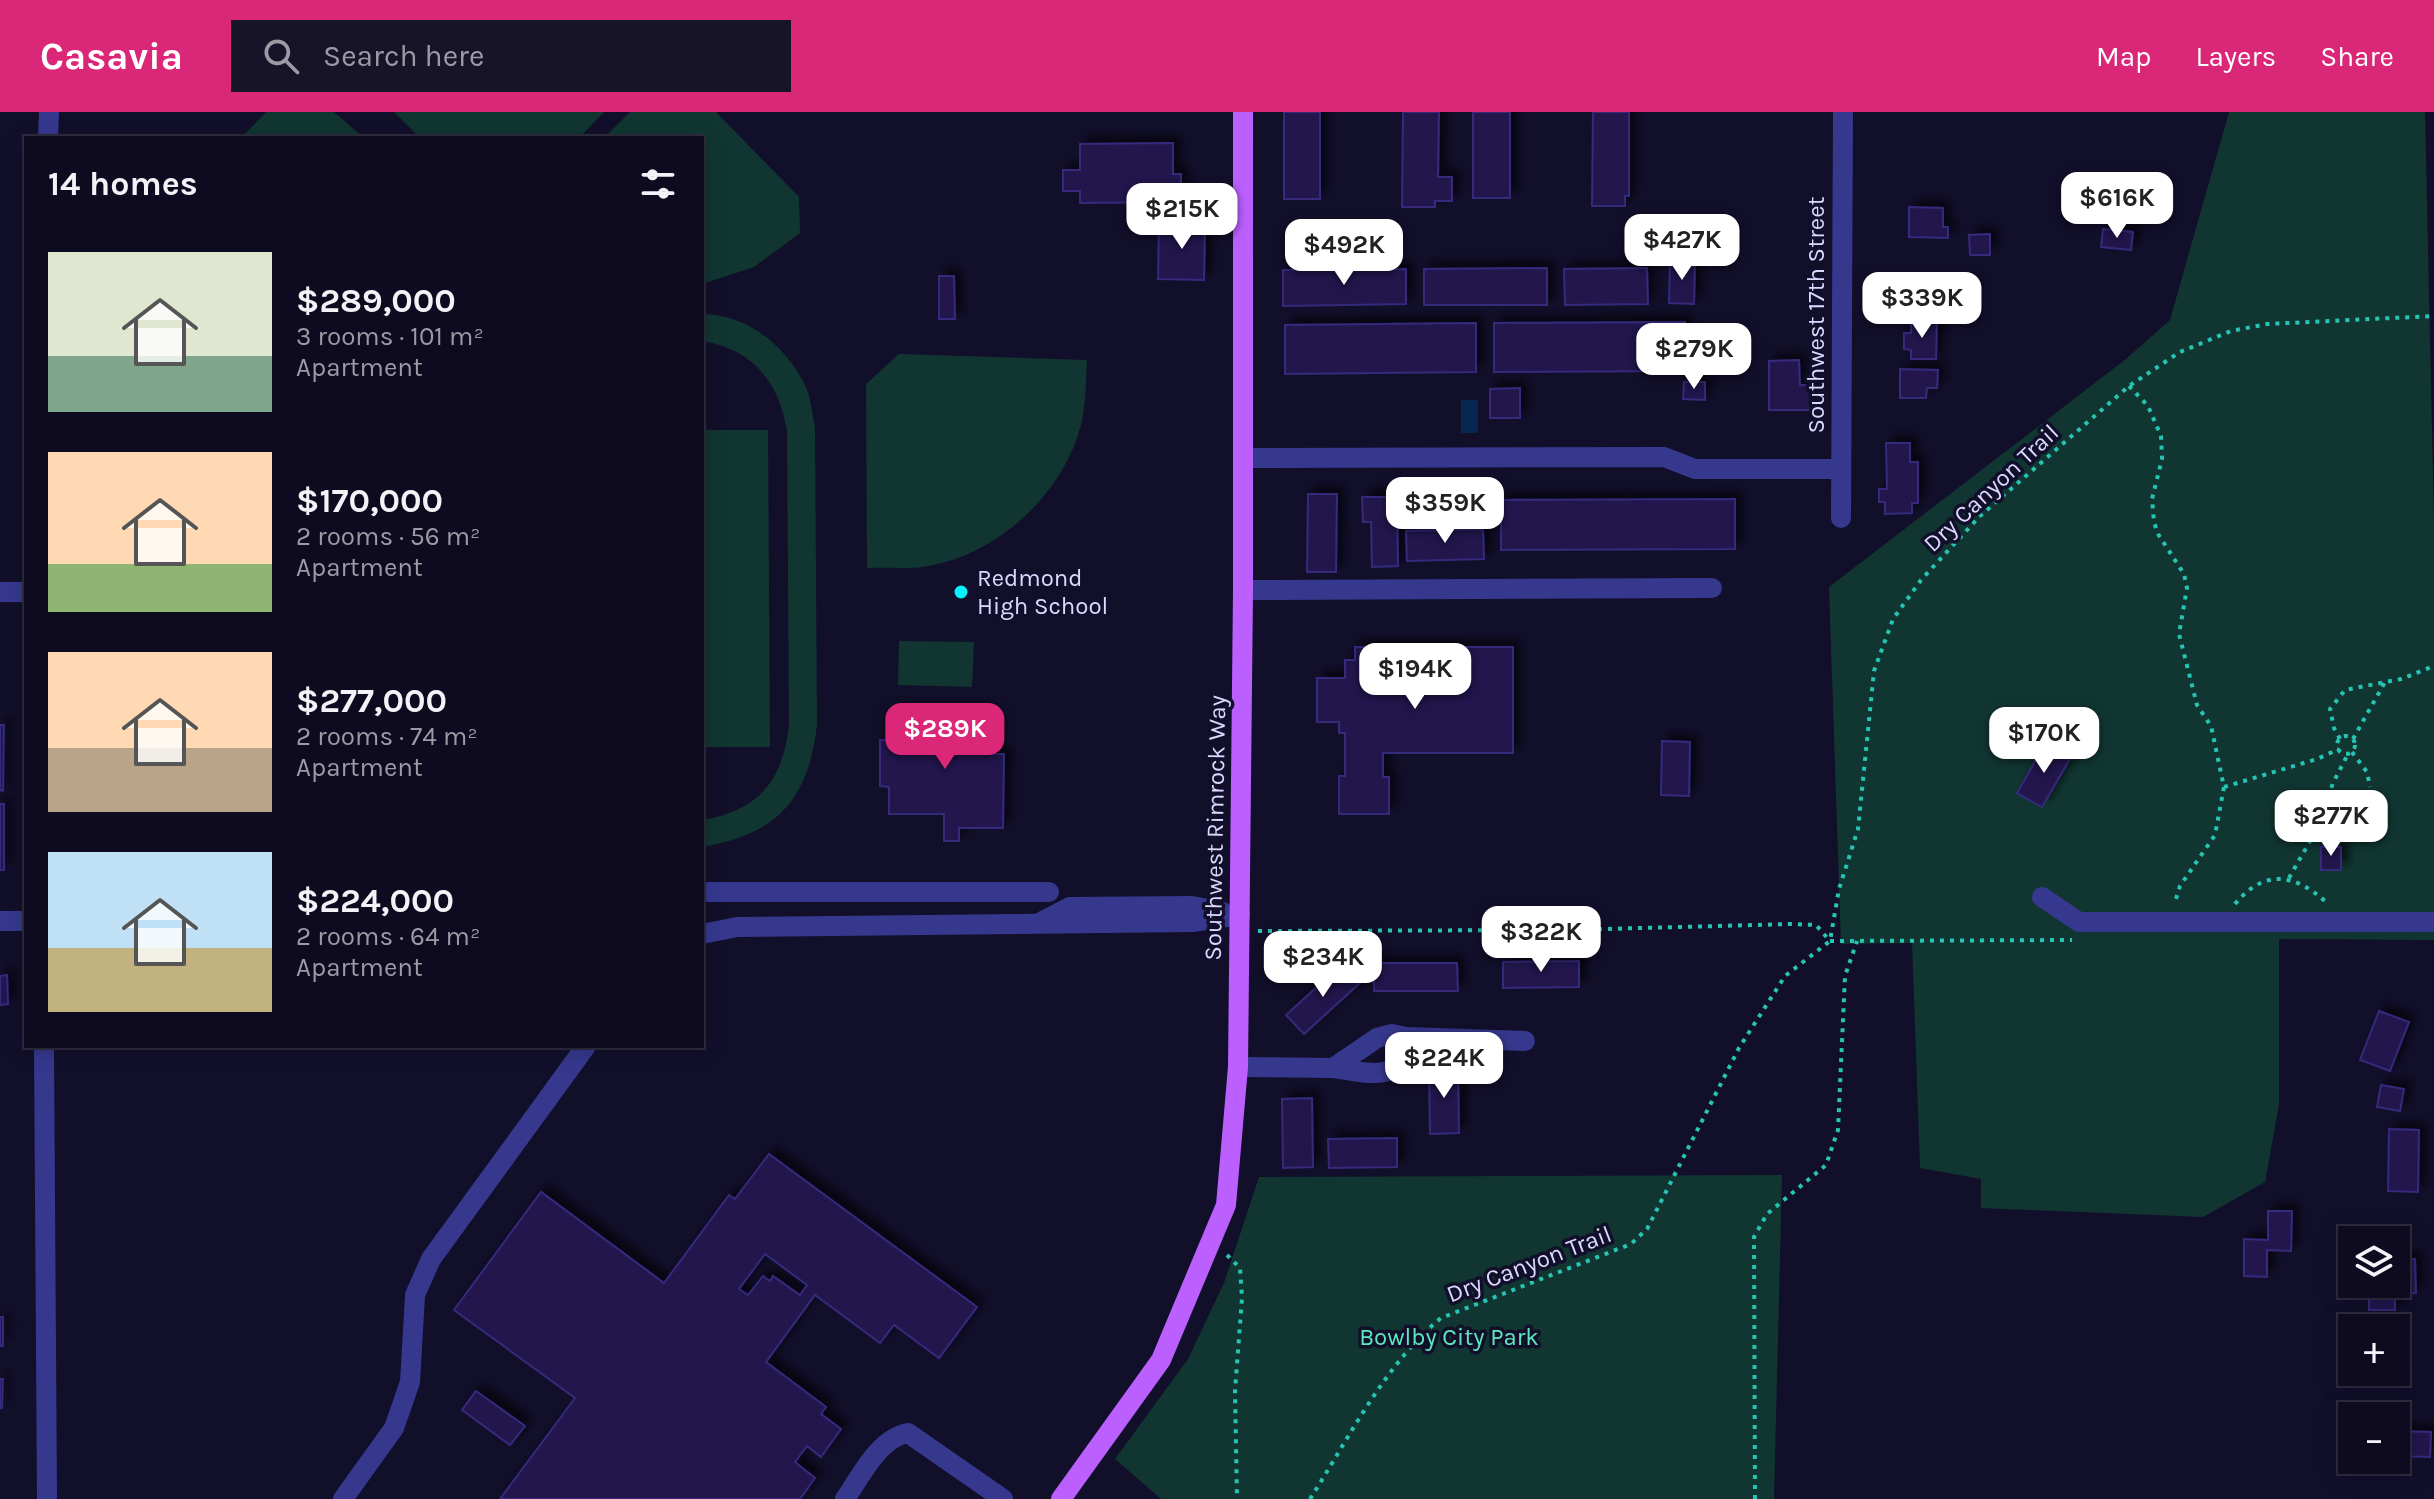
<!DOCTYPE html>
<html lang="en">
<head>
<meta charset="utf-8">
<style>
	body { margin:0; font-family:Karla,sans-serif; background:#171429; color:#f1f3f6; height:100vh; display:flex; flex-direction:column; font-size:30px; white-space:nowrap }
	* { box-sizing:border-box; margin:0 }
	p { font-size:26px; color:#9b9ba5 }
	.icon { flex:none; width:44px; height:44px; fill:none; stroke:currentColor; stroke-width:2; stroke-linecap:round; stroke-linejoin:round }
	.map { position:relative; flex:1; overflow:hidden }
	.sheet { position:absolute; left:24px; top:24px; width:680px; height:912px; display:flex; flex-direction:column; background:#0e0b20; border-radius:0px; box-shadow:0 4px 20px #0003,0 0 0 2px #2e2b3e }
	.sheet>* { flex:none }
	.buttons { position:absolute; left:2338px; top:1114px; display:grid; gap:16px }
	.buttons a { display:grid; place-items:center; width:72px; height:72px; border-radius:0px; background:#0e0b20; box-shadow:0 4px 20px #0003,0 0 0 2px #2e2b3e; font-size:40px }
	.price { position:absolute; translate:-50% -68px; padding:0 18px; border-radius:16px; background:#fff; color:#222; font-size:26px; line-height:52px; filter:drop-shadow(0 2px 4px #0008) }
	.price::after { content:''; position:absolute; left:50%; top:48px; width:24px; height:18px; margin-left:-12px; background:inherit; clip-path:polygon(0 0,100% 0,50% 100%) }
	.price.active { background:#db2777; color:#fff }
	ul { padding:0; list-style:none }
	li { display:flex; align-items:center; gap:24px; height:200px; padding:0 24px }
	li span { display:grid; place-items:center; flex:none; width:224px; height:160px; border-radius:0px; color:#555 }
	li>.icon { margin-inline-start:auto }
	span .icon { width:96px; height:96px; fill:#fffc; stroke-width:1 }
	li b { font-size:34px }
	h2 { display:flex; justify-content:space-between; align-items:center; height:96px; padding:0 24px; font-size:34px }
	header { display:flex; align-items:center; gap:48px; box-sizing:border-box; height:112px; padding:0 40px; background:#db2777; color:#fff }
	header strong { font-size:38px }
	nav { display:flex; gap:44px; margin-inline-start:auto; font-size:28px }
	.search { width:560px; height:72px; background:#171429; display:flex; align-items:center; gap:20px; box-sizing:border-box; padding:0 28px; border-radius:0px; color:#9b9ba5; font-size:30px }
	.map>svg:first-child { display:block }
	.green { fill:#113632 }
	.water { fill:#082750 }
	.building { fill:#21194e; stroke:#35297b; stroke-width:2; fill-rule:evenodd; filter:url(#shadow) }
	.lines { fill:none; stroke-linecap:round; stroke-linejoin:round }
	.path { stroke:#26c5b3; stroke-width:4; stroke-dasharray:4 6; stroke-linecap:butt }
	.minor { stroke:#36388e; stroke-width:20 }
	.major { stroke:#bb60ff; stroke-width:20 }
	.poi-dot { fill:#05f3ff; stroke:#120f2b; stroke-width:3 }
	.labels { text-anchor:middle; dominant-baseline:central; stroke-width:7; stroke-linejoin:round; paint-order:stroke }
	.street-label { font-size:24px; fill:#dbd9ff; stroke:#120f2b }
	.poi-label { font-size:24px; fill:#dbd9ff; stroke:#120f2b; text-anchor:start }
	.park-label { font-size:24px; fill:#5ae9be; stroke:#120f2b }
</style>
</head>
<body>
<header>
<strong>Casavia</strong>
<div class="search"><svg class="icon" aria-label="search" viewBox="0 0 24 24"><circle cx="10" cy="10" r="6"/><path d="M15 15l6 6"/></svg>Search here</div>
<nav><a>Map</a><a>Layers</a><a>Share</a></nav>
</header>
<div class="map">
<svg width="2434" height="1387" viewBox="0 0 2434 1387">
	<defs>
		<filter id="shadow"><feDropShadow dx="7" dy="-7" stdDeviation="4" flood-color="#0009"/></filter>
	</defs>
	<rect width="100%" height="100%" fill="#120f2b"/>
	<g class="green">
		<path d="M266 0H334L364 26H241Z"/>
		<path d="M394 0H604L579 26H420Z"/>
		<path d="M630 0H716L799 85 800 121 754 155 702 172V26H604Z"/>
		<path d="M2229 0H2425L2434 411V828L2279 827V993L2265 1070 2203 1105 1981 1096V1067L1920 1056 1912 831 1841 832 1829 475 2126 247 2170 208Z"/>
		<path d="M702 202C747 202 786 234 805 273 811 285 812 302 815 315L817 613C808 688 778 722 702 735V708C759 698 782 670 789 614L787 319C779 270 753 237 702 229Z"/>
		<path d="M899 242 1087 248C1086 266 1086 285 1083 303 1070 377 997 446 922 455 904 457 885 455 867 456L866 272Z"/>
		<path d="M702 318H768L770 635H702Z"/>
		<path d="M899 529 974 530 972 575 898 573Z"/>
		<path d="M1782 1063 1774 1387H1161L1115 1347 1188 1247 1224 1171 1259 1065Z"/>
	</g>
	<rect class="water" x="1461" y="288" width="17" height="33"/>
	<g class="building">
		<rect x="1284" y="0" width="36" height="87"/>
		<path d="M1403 0H1439L1438 65H1452V89H1435V95H1402Z"/>
		<rect x="1473" y="0" width="37" height="86"/>
		<path d="M1593 0H1629V84H1625V94H1592Z"/>
		<path d="M1173 31V62H1181V90L1080 91V79H1063V58H1080V32Z"/>
		<path d="M1909 95 1943 96V115H1948V126L1909 125Z"/>
		<path d="M1159 111H1205L1204 168 1158 167Z"/>
		<path d="M2103 117 2133 120 2131 138 2101 135Z"/>
		<path d="M1990 122V143H1970L1969 123Z"/>
		<path d="M1670 149H1695L1694 192 1669 191Z"/>
		<path d="M1547 156V193H1424V157Z"/>
		<path d="M1647 156 1648 192 1565 193 1564 157Z"/>
		<path d="M1406 157V192L1283 194V158Z"/>
		<path d="M939 164H954L955 207H939Z"/>
		<path d="M1911 209H1937L1936 247H1911V238L1904 237V221H1911Z"/>
		<path d="M1685 210 1686 259 1494 260V211Z"/>
		<path d="M1476 211V260L1285 262V213Z"/>
		<path d="M1799 248 1800 273H1815L1816 298H1769V249Z"/>
		<path d="M1900 257 1938 258 1937 276H1927L1926 286H1900Z"/>
		<path d="M1684 270H1705V288L1683 287Z"/>
		<path d="M1520 276V306H1490V277Z"/>
		<path d="M1886 331H1910V350H1918V391H1912V401L1885 402V390H1879V377H1887Z"/>
		<path d="M1308 382H1337L1336 460H1307Z"/>
		<path d="M1362 385H1397L1398 454 1372 455 1371 410H1363Z"/>
		<path d="M1735 387V437L1501 438V388Z"/>
		<path d="M1483 417 1484 447 1407 449 1406 419Z"/>
		<path d="M1355 535H1513V641H1383V665H1389V702H1339V664H1345V621H1339V610H1317V566H1345V548H1355Z"/>
		<path d="M901 600 987 601V642H1004L1003 716H959V729H944V702H889V675L880 674V628H901Z"/>
		<path d="M0 613H4L3 679 0 678Z"/>
		<path d="M1662 629 1690 630 1689 684 1661 683Z"/>
		<path d="M2046 630 2071 645 2042 695 2017 681Z"/>
		<rect x="0" y="692" width="4" height="66"/>
		<rect x="2321" y="735" width="20" height="23"/>
		<path d="M1579 849V875L1503 876V850Z"/>
		<path d="M1374 851H1457L1458 879H1374Z"/>
		<path d="M1342 852 1360 871 1304 922 1286 903Z"/>
		<path d="M7 863 8 892 0 893V864Z"/>
		<path d="M2379 899 2409 910 2390 959 2360 948Z"/>
		<path d="M1458 953 1459 1021 1430 1022 1429 954Z"/>
		<path d="M2381 973 2404 977 2400 999 2377 995Z"/>
		<path d="M1312 986 1313 1055 1283 1056 1282 987Z"/>
		<path d="M2389 1017 2419 1018 2418 1080 2388 1079Z"/>
		<path d="M1397 1026V1055L1329 1056 1328 1027Z"/>
		<path d="M769 1042 977 1195 939 1246 894 1213 880 1231 815 1183 766 1250 826 1295 821 1302 841 1317 821 1345 807 1334 795 1350 815 1366 800 1387H500L575 1286 454 1198 541 1080 664 1171 729 1083 735 1087ZM765 1142 807 1173 800 1183 773 1164 770 1169 763 1164 748 1183 739 1177Z"/>
		<path d="M2268 1099H2292L2291 1139 2267 1138V1165L2244 1164V1127L2268 1128Z"/>
		<path d="M2396 1147H2415L2416 1181H2395V1198H2369V1183H2375V1172H2396Z"/>
		<rect x="0" y="1205" width="3" height="29"/>
		<path d="M2372 1260H2390V1275H2363V1264H2372Z"/>
		<path d="M0 1267H3L2 1296H0Z"/>
		<path d="M476 1279 525 1314 510 1333 462 1298Z"/>
		<path d="M2396 1319 2431 1320 2430 1345 2396 1344Z"/>
	</g>
	<g class="lines">
		<g class="path">
			<path d="M2129 274 2148 294 2161 324 2162 347 2152 387 2154 410 2158 422 2184 462 2187 476 2179 522 2197 593 2211 614 2224 675 2215 723 2180 774 2175 790"/>
			<circle cx="2346" cy="633" r="9"/>
			<path d="M2340 627 2334 616 2330 597 2345 578 2401 567 2434 554"/>
			<path d="M2353 627 2385 570"/>
			<path d="M2352 640 2367 660 2370 675"/>
			<path d="M2224 675 2317 647 2339 637"/>
			<path d="M2289 766 2318 715 2333 671 2348 642"/>
			<path d="M2235 792C2265 756 2295 762 2326 790"/>
			<path d="M1258 819 1567 818 1792 812 1816 813 1830 829"/>
			<path d="M1830 829 2072 828"/>
			<path d="M1227 1143 1240 1156 1242 1186 1235 1279 1237 1387"/>
			<path d="M1310 1387C1349 1326 1385 1252 1441 1206L1631 1132 1647 1117 1739 936 1785 864 1830 829 1839 777 1858 717 1874 559 1893 507 1921 468 1980 404 2129 274 2180 240 2231 219 2267 212 2434 204"/>
			<path d="M1755 1387 1754 1125 1767 1102 1826 1053 1838 1018 1845 864 1857 829"/>
		</g>
		<g class="minor">
			<path d="M48 26 49 0"/>
			<path d="M1243 346 1664 345 1695 357H1841"/>
			<path d="M1841 406 1843 0"/>
			<path d="M1243 478 1712 476"/>
			<path d="M0 480H26"/>
			<path d="M702 780H1049"/>
			<path d="M2042 785 2079 810H2434"/>
			<path d="M0 809H26"/>
			<path d="M1043 809 1070 795 1192 794 1223 800"/>
			<path d="M702 822 737 815 1192 810 1240 803"/>
			<path d="M1392 922 1406 925 1411 930 1412 942C1388 970 1366 960 1333 956L1377 926Z"/>
			<path d="M1406 925 1525 929"/>
			<path d="M44 934 47 1387"/>
			<path d="M1238 955 1333 956"/>
			<path d="M343 1387 394 1316 410 1270 415 1183 431 1147 586 934"/>
			<path d="M845 1387C861 1364 879 1326 908 1321L1003 1387"/>
		</g>
		<path class="major" d="M1061 1387 1161 1248 1226 1093 1238 955 1243 478V0"/>
	</g>
	<circle class="poi-dot" cx="961" cy="480" r="8"/>
	<g class="labels">
		<g class="street-label">
			<text transform="translate(1816 203) rotate(-90)">Southwest 17th Street</text>
			<text transform="translate(1991 376) rotate(-43)">Dry Canyon Trail</text>
			<text transform="translate(1215 716) rotate(-89)">Southwest Rimrock Way</text>
			<text transform="translate(1529 1152) rotate(-21)">Dry Canyon Trail</text>
		</g>
		<g class="poi-label">
			<text x="977" y="466">Redmond<tspan x="977" dy="28">High School</tspan></text>
		</g>
		<g class="park-label">
			<text x="1449" y="1225">Bowlby City Park</text>
		</g>
	</g>
</svg>
<div class="buttons">
<a><svg class="icon" aria-label="layers" viewBox="0 0 24 24"><path d="M12 4l9 5-9 5-9-5zM3 14l9 5 9-5"/></svg></a>
<a>+</a>
<a>−</a>
</div>
<b class="price" style="left:2117px;top:128px">$616K</b>
<b class="price" style="left:1182px;top:139px">$215K</b>
<b class="price" style="left:1682px;top:170px">$427K</b>
<b class="price" style="left:1344px;top:175px">$492K</b>
<b class="price" style="left:1922px;top:228px">$339K</b>
<b class="price" style="left:1694px;top:279px">$279K</b>
<b class="price" style="left:1445px;top:433px">$359K</b>
<b class="price" style="left:1415px;top:599px">$194K</b>
<b class="price active" style="left:945px;top:659px">$289K</b>
<b class="price" style="left:2044px;top:663px">$170K</b>
<b class="price" style="left:2331px;top:746px">$277K</b>
<b class="price" style="left:1541px;top:862px">$322K</b>
<b class="price" style="left:1323px;top:887px">$234K</b>
<b class="price" style="left:1444px;top:988px">$224K</b>
<section class="sheet">
<h2>14 homes<svg class="icon" aria-label="filters" viewBox="0 0 24 24"><path d="M4 7h16M4 17h16"/><circle cx="9" cy="7" r="2"/><circle cx="15" cy="17" r="2"/></svg></h2>
<ul>
<li><span style="background:linear-gradient(#dfe7d0 65%,#7fa58c 0)"><svg class="icon" aria-label="home" viewBox="0 0 24 24"><path d="M3 11l9-7 9 7M6 9v11h12V9"/></svg></span><div><b>$289,000</b><p>3 rooms · 101 m²</p><p>Apartment</p></div></li>
<li><span style="background:linear-gradient(#ffd9b3 70%,#8fb573 0)"><svg class="icon" aria-label="home" viewBox="0 0 24 24"><path d="M3 11l9-7 9 7M6 9v11h12V9"/></svg></span><div><b>$170,000</b><p>2 rooms · 56 m²</p><p>Apartment</p></div></li>
<li><span style="background:linear-gradient(#ffd9b3 60%,#b9a48a 0)"><svg class="icon" aria-label="home" viewBox="0 0 24 24"><path d="M3 11l9-7 9 7M6 9v11h12V9"/></svg></span><div><b>$277,000</b><p>2 rooms · 74 m²</p><p>Apartment</p></div></li>
<li><span style="background:linear-gradient(#bfe0f5 60%,#c2b280 0)"><svg class="icon" aria-label="home" viewBox="0 0 24 24"><path d="M3 11l9-7 9 7M6 9v11h12V9"/></svg></span><div><b>$224,000</b><p>2 rooms · 64 m²</p><p>Apartment</p></div></li>
</ul>
</section>
</div>
</body>
</html>
